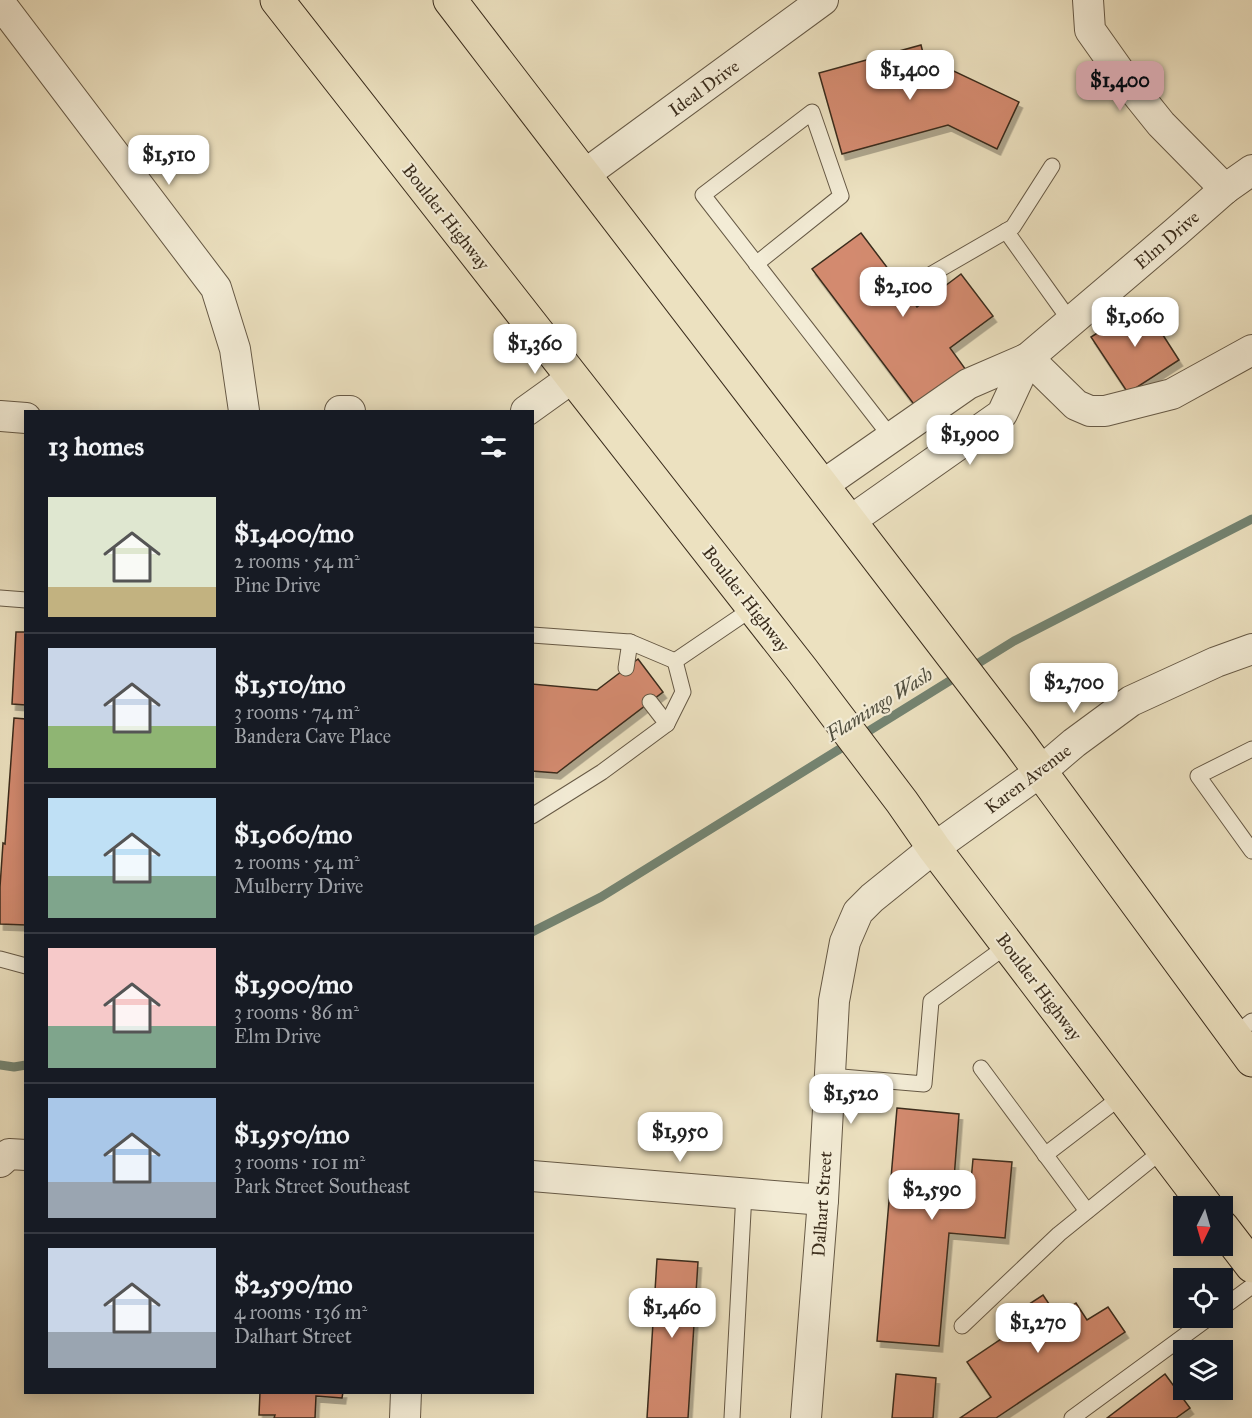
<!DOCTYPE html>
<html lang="en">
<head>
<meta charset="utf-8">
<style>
	body { margin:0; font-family:"IM FELL Great Primer",serif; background:#20242c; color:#f1f3f6; height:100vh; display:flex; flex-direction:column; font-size:22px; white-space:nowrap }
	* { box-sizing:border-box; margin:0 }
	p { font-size:20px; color:#9ea1a6 }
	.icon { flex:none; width:33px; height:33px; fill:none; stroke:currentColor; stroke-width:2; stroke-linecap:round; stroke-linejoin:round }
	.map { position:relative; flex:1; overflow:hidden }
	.sheet { position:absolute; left:24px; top:410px; width:510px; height:984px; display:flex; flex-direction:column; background:#171b24; border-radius:0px; box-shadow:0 3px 15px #0003 }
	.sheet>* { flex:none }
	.needle { width:39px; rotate:185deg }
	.fabs { position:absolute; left:1173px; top:1196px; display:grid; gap:12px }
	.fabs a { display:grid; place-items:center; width:60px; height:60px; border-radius:0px; background:#171b24; box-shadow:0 3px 15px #0003; font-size:30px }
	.price { position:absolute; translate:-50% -51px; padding:0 14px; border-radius:12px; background:#fff; color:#222; font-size:20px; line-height:39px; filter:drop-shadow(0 2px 3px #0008) }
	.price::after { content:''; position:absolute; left:50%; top:36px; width:18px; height:14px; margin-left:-9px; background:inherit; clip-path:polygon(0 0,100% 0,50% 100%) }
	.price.active { background:#c59692; color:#111 }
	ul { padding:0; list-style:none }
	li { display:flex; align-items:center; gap:18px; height:150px; padding:0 24px }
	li+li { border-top:2px solid #363941 }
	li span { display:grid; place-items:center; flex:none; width:168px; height:120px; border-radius:0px; color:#555 }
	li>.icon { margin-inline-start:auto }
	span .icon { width:72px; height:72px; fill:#fffc; stroke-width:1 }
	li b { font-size:26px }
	h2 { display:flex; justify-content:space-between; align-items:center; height:72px; padding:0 24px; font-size:26px }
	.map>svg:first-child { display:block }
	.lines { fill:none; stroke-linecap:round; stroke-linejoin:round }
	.stream { stroke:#748472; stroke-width:9 }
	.building { fill:#d48b6f; stroke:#3a2c1c; stroke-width:1.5; filter:url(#shadow) }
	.service-casing { stroke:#665945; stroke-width:17 }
	.minor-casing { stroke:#665945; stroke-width:32 }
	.primary-casing { stroke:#3a2c1c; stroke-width:35 }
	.service { stroke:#f3ecd6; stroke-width:15 }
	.minor { stroke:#f3ecd6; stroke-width:30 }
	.primary { stroke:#ece1c0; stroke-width:33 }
	.labels { text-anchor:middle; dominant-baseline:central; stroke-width:4.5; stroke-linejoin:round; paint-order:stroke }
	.street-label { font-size:18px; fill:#3a2c1c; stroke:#f3ecd6 }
	.water-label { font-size:20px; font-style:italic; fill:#525040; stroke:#f3ecd6 }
</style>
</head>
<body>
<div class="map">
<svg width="1252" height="1418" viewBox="0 0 1252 1418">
	<defs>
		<filter id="shadow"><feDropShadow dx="3.5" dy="6" stdDeviation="0" flood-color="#0004"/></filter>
	</defs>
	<rect width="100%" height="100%" fill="#ece1c0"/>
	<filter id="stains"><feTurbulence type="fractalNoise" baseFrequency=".00333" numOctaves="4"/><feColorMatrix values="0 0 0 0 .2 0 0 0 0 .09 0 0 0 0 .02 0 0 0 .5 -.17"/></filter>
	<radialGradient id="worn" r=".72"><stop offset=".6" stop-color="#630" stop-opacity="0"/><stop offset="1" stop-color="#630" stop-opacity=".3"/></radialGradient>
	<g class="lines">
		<g class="stream">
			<path d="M532 932 601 897 1014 641 1252 519"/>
			<path d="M0 1065 14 1067 26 1065"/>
		</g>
	</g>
	<g class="building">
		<path d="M921 45 924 57 1019 102 997 149 948 125 842 154 819 73Z"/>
		<path d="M861 233 917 307 961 274 993 316 950 348 966 370 916 407 812 269Z"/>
		<path d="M1143 304 1179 360 1128 393 1091 337Z"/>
		<path d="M16 632H26V705L12 704Z"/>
		<path d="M638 659 663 692 557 773 532 771V684L597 690Z"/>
		<path d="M14 718 26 719V925L0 924V887L3 843 5 844Z"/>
		<path d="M897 1108 959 1114 954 1179 971 1181 973 1159 1012 1162 1005 1238 949 1233 939 1346 877 1341Z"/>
		<path d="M657 1259 698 1262 688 1418H647Z"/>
		<path d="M1043 1295 1057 1316 1076 1303 1087 1320 1108 1307 1125 1332 996 1418H960L991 1397 967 1362 1025 1323 1017 1312Z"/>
		<path d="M896 1374 936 1378 933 1418H892Z"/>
		<path d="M1165 1374 1190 1408 1176 1418H1107Z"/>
		<path d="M260 1392H343L342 1398 316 1396 315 1418H274L275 1415H259Z"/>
	</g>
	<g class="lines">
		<defs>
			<g id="service">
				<path d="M1006 231 1071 322"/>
				<path d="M756 264 841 196 812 112 703 195 891 437"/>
				<path d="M930 275 1013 227 1052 166"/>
				<path d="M0 598 26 600"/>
				<path d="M532 635 630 642 675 661"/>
				<path d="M675 661 753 608"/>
				<path d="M626 668 630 642"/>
				<path d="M650 702 667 724"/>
				<path d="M1252 749 1198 776 1252 851"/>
				<path d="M532 816 602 772 667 724 683 692 675 661"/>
				<path d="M0 959 26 966"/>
				<path d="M1234 1035 1252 1021"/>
				<path d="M981 1068 1087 1211"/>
				<path d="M830 1076 924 1084 931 1001 1008 945"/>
				<path d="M1045 1155 1122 1096"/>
				<path d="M1222 1308 1252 1286"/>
				<path d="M962 1326 1059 1234 1163 1150"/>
				<path d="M732 1418 744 1193"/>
				<path d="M1072 1418 1210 1317"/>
			</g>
			<g id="minor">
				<path d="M1088 0 1090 30 1124 78 1161 124 1225 189"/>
				<path d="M0 3 216 288 235 349 244 411"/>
				<path d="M584 175 823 0"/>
				<path d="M1028 358 1076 405 1090 411H1105L1172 394 1252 350"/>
				<path d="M340 411H350"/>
				<path d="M526 411 572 378"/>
				<path d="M0 416 26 418"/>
				<path d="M823 485 968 384 1028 358 1176 232 1225 189 1252 170"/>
				<path d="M850 521 1002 414 1028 358"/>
				<path d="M0 1162 9 1154 26 1155"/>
				<path d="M532 1176 823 1200"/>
				<path d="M405 1418 406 1392"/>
				<path d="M806 1418 823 1200 834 1001 845 942 858 912 872 898 934 848 1040 772 1074 743 1131 701 1216 662 1252 649"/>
			</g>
			<g id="primary">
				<path d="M277 0 802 670 902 802 934 848 1206 1206"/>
				<path d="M450 0 1018 741 1252 1060"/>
				<path d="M1222 1227 1252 1266"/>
			</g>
		</defs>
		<use href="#service" class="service-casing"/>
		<use href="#minor" class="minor-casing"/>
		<use href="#primary" class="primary-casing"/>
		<use href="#service" class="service"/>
		<use href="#minor" class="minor"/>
		<use href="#primary" class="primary"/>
	</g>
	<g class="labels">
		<g class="street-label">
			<text transform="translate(704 88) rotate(-36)">Ideal Drive</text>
			<text transform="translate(446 217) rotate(52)">Boulder Highway</text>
			<text transform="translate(1167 240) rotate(-41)">Elm Drive</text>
			<text transform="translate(746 599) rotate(52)">Boulder Highway</text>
			<text transform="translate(1028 779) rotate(-37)">Karen Avenue</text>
			<text transform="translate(1039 987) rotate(53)">Boulder Highway</text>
			<text transform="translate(822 1204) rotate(-86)">Dalhart Street</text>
		</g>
		<g class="water-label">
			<text transform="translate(879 704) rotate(-32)">Flamingo Wash</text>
		</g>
	</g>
	<rect width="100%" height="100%" filter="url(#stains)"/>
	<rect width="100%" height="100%" fill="url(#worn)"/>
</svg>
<div class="fabs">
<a><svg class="needle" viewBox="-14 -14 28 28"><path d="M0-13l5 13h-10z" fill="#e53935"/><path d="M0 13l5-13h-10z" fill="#9ea1a6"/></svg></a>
<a><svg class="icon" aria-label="locate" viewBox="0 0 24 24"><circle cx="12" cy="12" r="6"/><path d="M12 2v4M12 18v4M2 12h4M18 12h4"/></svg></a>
<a><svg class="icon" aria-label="layers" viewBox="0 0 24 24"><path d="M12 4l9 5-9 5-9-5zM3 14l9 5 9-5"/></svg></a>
</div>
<b class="price" style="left:910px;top:101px">$1,400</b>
<b class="price active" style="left:1120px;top:112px">$1,400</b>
<b class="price" style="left:169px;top:186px">$1,510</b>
<b class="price" style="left:903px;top:318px">$2,100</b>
<b class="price" style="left:1135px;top:348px">$1,060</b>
<b class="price" style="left:535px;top:375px">$1,360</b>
<b class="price" style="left:970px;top:466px">$1,900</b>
<b class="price" style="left:1074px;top:714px">$2,700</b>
<b class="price" style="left:851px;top:1125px">$1,520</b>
<b class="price" style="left:680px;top:1163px">$1,950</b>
<b class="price" style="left:932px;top:1221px">$2,590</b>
<b class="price" style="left:672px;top:1339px">$1,460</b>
<b class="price" style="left:1038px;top:1354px">$1,270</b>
<section class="sheet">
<h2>13 homes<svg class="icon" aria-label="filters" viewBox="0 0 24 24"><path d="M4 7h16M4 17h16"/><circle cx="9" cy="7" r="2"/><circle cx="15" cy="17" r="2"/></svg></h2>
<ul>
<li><span style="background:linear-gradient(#dfe7d0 75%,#c2b280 0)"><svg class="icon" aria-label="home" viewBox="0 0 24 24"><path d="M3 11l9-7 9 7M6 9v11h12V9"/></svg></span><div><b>$1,400/mo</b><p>2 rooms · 54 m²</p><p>Pine Drive</p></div></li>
<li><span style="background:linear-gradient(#c9d6e8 65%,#8fb573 0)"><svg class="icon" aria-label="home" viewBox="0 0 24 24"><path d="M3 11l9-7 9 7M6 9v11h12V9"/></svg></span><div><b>$1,510/mo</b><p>3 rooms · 74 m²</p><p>Bandera Cave Place</p></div></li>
<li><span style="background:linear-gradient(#bfe0f5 65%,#7fa58c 0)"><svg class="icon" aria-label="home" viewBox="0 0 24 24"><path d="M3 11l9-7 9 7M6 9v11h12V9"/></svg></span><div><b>$1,060/mo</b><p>2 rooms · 54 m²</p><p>Mulberry Drive</p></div></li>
<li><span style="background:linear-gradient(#f6c9c9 65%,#7fa58c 0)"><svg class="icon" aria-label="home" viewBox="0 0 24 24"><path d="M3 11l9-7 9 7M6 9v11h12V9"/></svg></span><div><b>$1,900/mo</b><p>3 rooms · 86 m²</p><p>Elm Drive</p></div></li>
<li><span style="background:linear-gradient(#a9c7e8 70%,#9aa5b1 0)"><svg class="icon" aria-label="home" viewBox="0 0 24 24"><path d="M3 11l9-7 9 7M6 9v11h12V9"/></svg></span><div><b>$1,950/mo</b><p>3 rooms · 101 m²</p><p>Park Street Southeast</p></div></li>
<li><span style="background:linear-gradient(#c9d6e8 70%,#9aa5b1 0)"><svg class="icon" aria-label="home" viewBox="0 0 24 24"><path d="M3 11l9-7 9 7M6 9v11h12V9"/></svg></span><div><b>$2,590/mo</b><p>4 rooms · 136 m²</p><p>Dalhart Street</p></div></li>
</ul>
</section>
</div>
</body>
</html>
